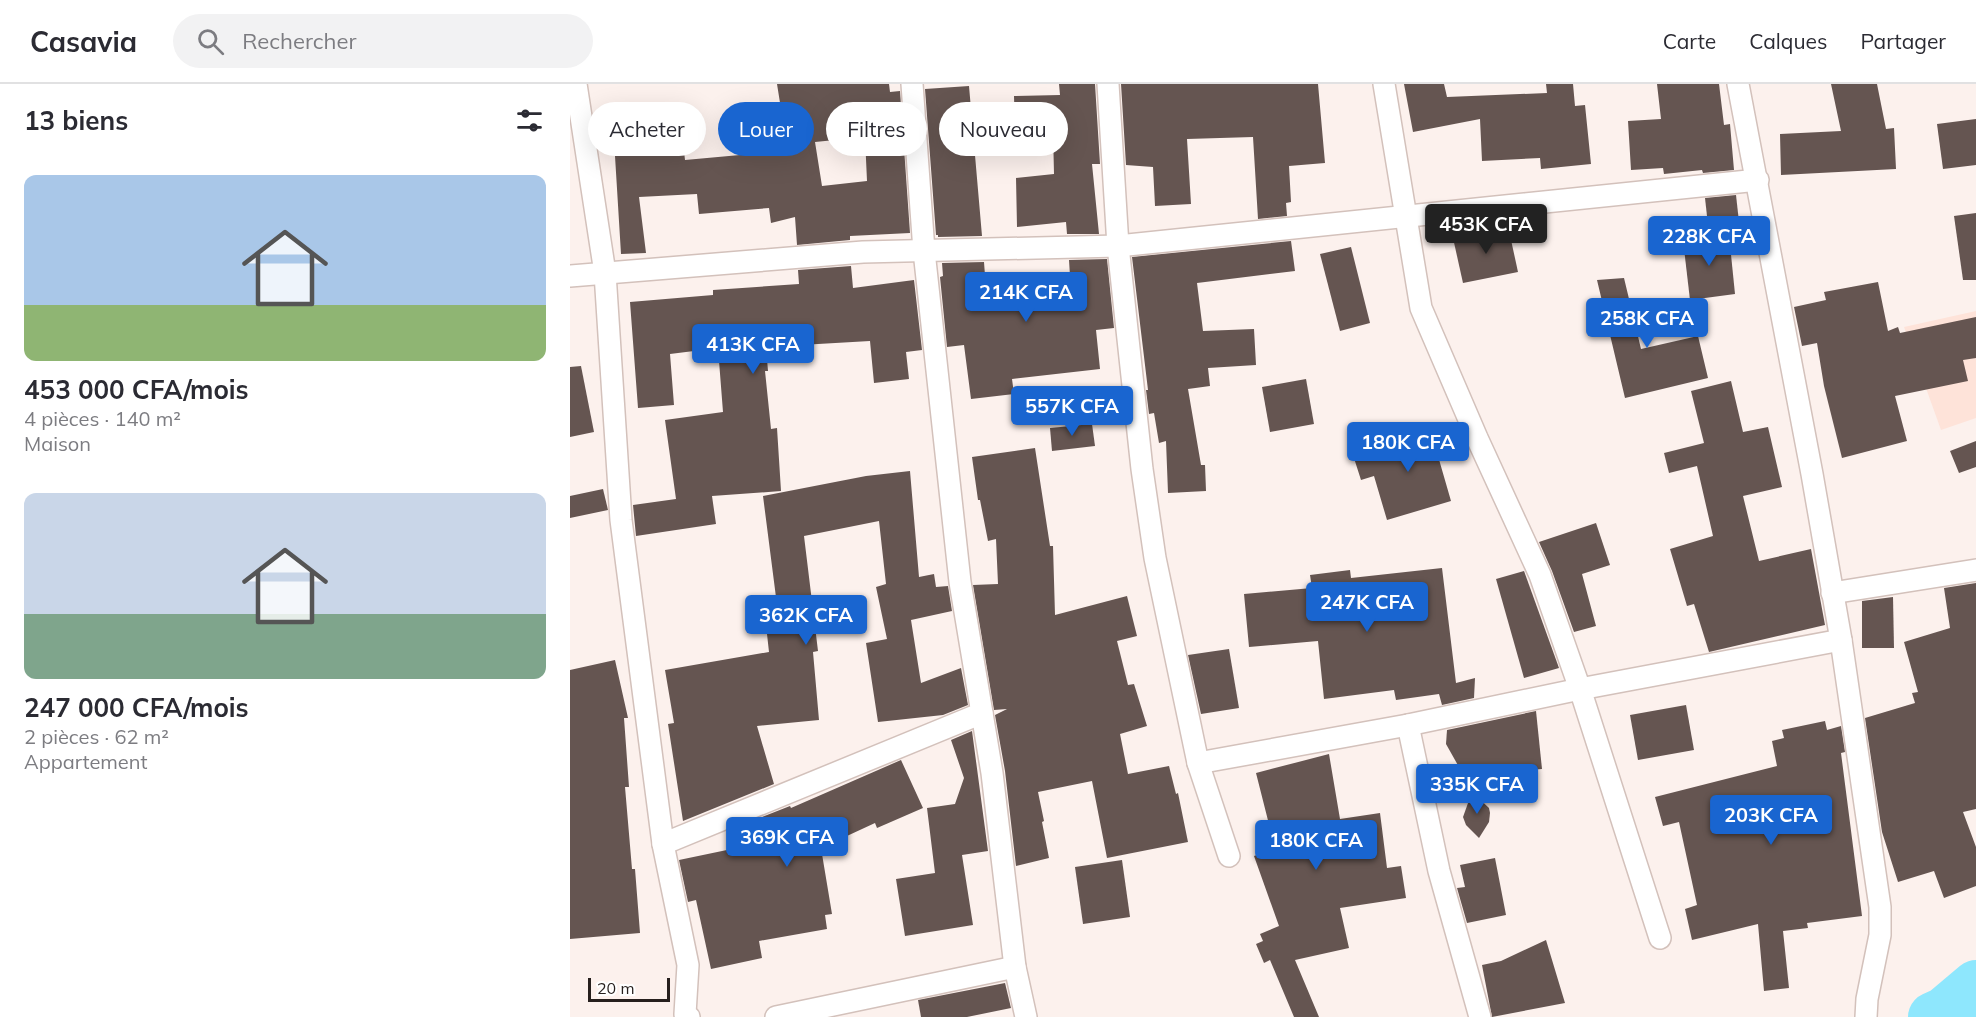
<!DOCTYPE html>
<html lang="fr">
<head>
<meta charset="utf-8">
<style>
	body { margin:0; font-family:Mulish,sans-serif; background:#f2f2f3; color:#2b2b33; height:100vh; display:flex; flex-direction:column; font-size:22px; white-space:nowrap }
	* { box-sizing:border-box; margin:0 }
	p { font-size:20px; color:#7c7c81 }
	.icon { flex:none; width:33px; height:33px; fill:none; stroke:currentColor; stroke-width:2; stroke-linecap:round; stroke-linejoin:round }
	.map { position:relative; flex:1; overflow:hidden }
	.side { display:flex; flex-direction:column; background:#fff; width:570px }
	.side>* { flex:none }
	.hud { position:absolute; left:18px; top:18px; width:570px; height:54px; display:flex; gap:12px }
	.scale { position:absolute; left:18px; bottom:15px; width:82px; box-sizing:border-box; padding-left:6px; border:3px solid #261f1d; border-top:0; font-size:16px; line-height:21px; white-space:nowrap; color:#261f1d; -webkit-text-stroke:4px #fff; paint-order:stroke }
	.price { position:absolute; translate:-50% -51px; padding:0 14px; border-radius:6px; background:#1965d0; color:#fff; font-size:20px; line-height:39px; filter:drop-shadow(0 2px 3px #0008) }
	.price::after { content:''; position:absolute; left:50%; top:36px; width:18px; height:14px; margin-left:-9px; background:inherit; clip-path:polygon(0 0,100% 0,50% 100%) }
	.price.current { background:#222; color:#fff }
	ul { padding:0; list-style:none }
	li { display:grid; align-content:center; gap:12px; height:318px; padding:0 24px }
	li span { display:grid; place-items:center; height:186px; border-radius:12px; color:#555 }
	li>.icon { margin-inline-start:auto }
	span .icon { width:108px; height:108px; fill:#fffc; stroke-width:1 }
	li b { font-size:26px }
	h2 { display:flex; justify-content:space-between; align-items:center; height:72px; padding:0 24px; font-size:26px }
	.tag { padding:0 21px; border-radius:27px; background:#fff; box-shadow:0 6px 24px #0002; font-size:21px; line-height:54px }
	.tag.current { background:#1965d0; color:#fff }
	header { display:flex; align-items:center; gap:36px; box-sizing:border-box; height:84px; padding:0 30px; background:#fff; border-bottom:2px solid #e1e1e2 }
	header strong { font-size:28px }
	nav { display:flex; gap:33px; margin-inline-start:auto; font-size:21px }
	.search { width:420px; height:54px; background:#f2f2f3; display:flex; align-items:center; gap:15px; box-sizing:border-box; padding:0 21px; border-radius:33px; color:#7c7c81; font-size:22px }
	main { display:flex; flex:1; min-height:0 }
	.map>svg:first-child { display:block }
	.built { fill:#fee3d9 }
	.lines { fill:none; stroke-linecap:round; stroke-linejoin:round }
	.river { stroke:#8ee7fd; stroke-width:50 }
	.building { fill:#655551; fill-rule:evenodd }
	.street-casing { stroke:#d3c1bb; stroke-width:24 }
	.street { stroke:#fff; stroke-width:21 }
</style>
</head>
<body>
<header>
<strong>Casavia</strong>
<div class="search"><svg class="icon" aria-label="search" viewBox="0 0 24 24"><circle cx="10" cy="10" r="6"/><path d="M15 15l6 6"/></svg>Rechercher</div>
<nav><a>Carte</a><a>Calques</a><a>Partager</a></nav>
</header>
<main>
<section class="side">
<h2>13 biens<svg class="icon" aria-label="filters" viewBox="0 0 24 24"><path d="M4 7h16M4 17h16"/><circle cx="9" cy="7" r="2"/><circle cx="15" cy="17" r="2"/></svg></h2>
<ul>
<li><span style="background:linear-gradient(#a9c7e8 70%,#8fb573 0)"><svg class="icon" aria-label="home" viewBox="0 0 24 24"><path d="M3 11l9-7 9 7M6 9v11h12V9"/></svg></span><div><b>453 000 CFA/mois</b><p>4 pièces · 140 m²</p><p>Maison</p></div></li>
<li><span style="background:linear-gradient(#c9d6e8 65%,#7fa58c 0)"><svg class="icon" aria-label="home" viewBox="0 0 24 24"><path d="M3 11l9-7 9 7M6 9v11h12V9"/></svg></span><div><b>247 000 CFA/mois</b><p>2 pièces · 62 m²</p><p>Appartement</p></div></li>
</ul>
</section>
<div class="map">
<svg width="1406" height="933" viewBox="0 0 1406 933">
	<rect width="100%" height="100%" fill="#fcf1ed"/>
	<path class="built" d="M1406 227V334L1371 346 1334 243Z"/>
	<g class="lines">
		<path class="river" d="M1363 933 1374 928 1406 901"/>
	</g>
	<g class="building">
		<path d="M207 0H319L320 8 330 7 340 149 280 152V156L227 161 225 133 201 139 199 124 129 130 127 110 69 113 76 169 51 170 45 72 114 67 115 76 192 69 191 57 215 50ZM295 53 297 97 252 102 245 58Z"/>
		<path d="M489 0H525L530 80H522L529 150H497L496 138 447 143 446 94 484 90 483 47 445 48 444 12 490 11Z"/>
		<path d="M551 0H748L755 79 719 82 721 118 716 119 717 132 688 135 683 53 617 55 621 120 585 122 583 83 556 81Z"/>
		<path d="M834 0H874L877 13 977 9 976 0H1003L1005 22 1015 21 1021 80 971 85 970 74 912 77 910 35 843 48Z"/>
		<path d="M1087 0H1149L1154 41 1160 40 1164 86 1133 89 1132 86 1094 90 1093 84 1061 86 1058 37 1091 35Z"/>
		<path d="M1261 0H1307L1316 45 1324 44 1326 85 1211 91 1210 50 1271 47Z"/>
		<path d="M399 2 412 152 368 153V151H366L355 5Z"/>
		<path d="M1406 35V81L1373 85 1367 40Z"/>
		<path d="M1166 111 1169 138 1138 141 1135 114Z"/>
		<path d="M1406 129V196H1393L1384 132Z"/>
		<path d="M938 142 948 188 893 199 883 154Z"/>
		<path d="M1159 151 1165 210 1120 216 1113 156Z"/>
		<path d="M721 157 725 187 627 199 633 247 684 245 686 281 638 284 640 302 618 305 631 381H635L636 407 598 409 596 357 589 359 584 329 579 330 576 306H578L562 173Z"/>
		<path d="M781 163 800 239 770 247 750 170Z"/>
		<path d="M537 175 544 244 526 246 530 285 442 295 444 310 401 315 394 261 377 263 370 193 373 192 372 179 414 178 416 205 448 203V196L500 192 499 176Z"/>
		<path d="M281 182 283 204 344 196 352 266 336 268 339 295 304 299 300 257 196 263 198 287H195L201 345 207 344 211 407 142 412 146 440 66 452 63 421 106 415 95 336 153 328 148 264 100 270 104 321 68 324 60 218 143 211V206L229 200 228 186Z"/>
		<path d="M1054 194 1071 265 1128 252 1138 294 1055 314 1027 196Z"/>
		<path d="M1308 198 1318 247 1328 243 1330 249 1406 233V274L1393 276 1398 297 1325 312 1337 357 1272 374 1254 302 1247 259 1232 262 1224 223 1256 216 1254 208Z"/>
		<path d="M11 282 24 348 0 353V283Z"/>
		<path d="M736 295 744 340 700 348 692 303Z"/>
		<path d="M1161 297 1173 348 1198 343 1212 403 1173 412 1189 477 1241 465 1255 541 1139 568 1124 520 1117 522 1100 465 1143 452 1127 382 1099 389 1094 369 1134 359 1121 307Z"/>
		<path d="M551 310 554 333 534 336 530 313Z"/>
		<path d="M522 340 525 362 482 367 480 344Z"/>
		<path d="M875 342 876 369 868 372 881 417 817 436 804 392 791 396 783 371Z"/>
		<path d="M1406 357V383L1389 389 1380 367Z"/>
		<path d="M465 364 480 462H483L485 531 557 512 567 552 547 557 558 601 564 600 577 642 550 650 558 690 599 682 606 710 608 709 618 758 537 774 522 697 468 708 474 737 472 738 479 774 446 782 435 687 425 631 437 625 424 626 403 501 428 500 426 455 418 457 410 416H408L402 373Z"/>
		<path d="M340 387 349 493 364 490 366 503 378 502 382 527 341 536 351 599 391 584 398 621 373 631 308 638 296 559 317 555 306 503 316 500 309 437 234 452 248 567 243 568 249 636 187 642 204 700 113 737 98 640 104 639 95 586 199 568 194 523 207 521 193 412 296 392Z"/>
		<path d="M33 405 38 426 0 434V412Z"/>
		<path d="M1026 439 1040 481 1012 490 1026 542 1004 548 982 487 969 458Z"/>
		<path d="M872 484 886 599 905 594 904 614 872 621 869 610 826 616 824 606 754 615 748 557 679 563 674 510 742 504 740 491 780 486 781 494Z"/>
		<path d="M954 487 989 584 954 594 926 495Z"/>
		<path d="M1406 499V725L1393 728 1406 763V802L1374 814 1364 787 1328 798 1312 748 1295 634 1345 619 1342 609 1348 608 1334 558 1380 544 1374 504Z"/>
		<path d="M1323 513 1324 564H1292V517Z"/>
		<path d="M659 565 669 624 631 630 618 571Z"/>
		<path d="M45 576 58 634H54L59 703H55L62 785H65L70 849 0 855V586Z"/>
		<path d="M1116 621 1124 666 1068 676 1060 631Z"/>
		<path d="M966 627 972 685 894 692 876 660 877 646Z"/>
		<path d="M1255 637 1257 646 1271 642 1275 668 1271 669 1292 832 1237 839 1238 844 1213 847 1219 904 1194 907 1188 840 1122 856 1115 825 1127 821 1109 738 1093 742 1085 713 1207 682 1202 657 1214 654 1212 646Z"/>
		<path d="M402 647 418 767 392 771 403 841 335 852 326 795 365 789 357 724 385 720 394 694 381 656Z"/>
		<path d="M759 670 770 735 810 729 817 784 831 782 836 814 770 824 779 864 725 876 749 933H724L700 876 694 879 686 860 693 857 690 850 709 842 684 772 705 764 686 689Z"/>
		<path d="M331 676 353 724 307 744 305 739 251 764 262 830 255 831 257 845 189 857 192 874 141 885 126 816 118 818 109 776 244 748 243 741 177 739 220 722 221 724Z"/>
		<path d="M902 708 919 724 920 729 919 738 909 754 896 741 893 733Z"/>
		<path d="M925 774 936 831 897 839 887 804 895 803 890 781Z"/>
		<path d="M552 776 560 833 513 840 505 783Z"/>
		<path d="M976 856 995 919 922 933 912 881 931 877Z"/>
		<path d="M435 899 441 924 397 933H351L348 916Z"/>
	</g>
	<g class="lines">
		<defs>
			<g id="street">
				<path d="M6 0 35 189 51 436 93 760 118 881 115 930 119 933"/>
				<path d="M342 0 354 167 390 498 422 689 445 883 456 933"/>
				<path d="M538 0 548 162 572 385 585 474 628 679 659 772"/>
				<path d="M814 0 851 224 907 354 970 491 1010 605 1090 854"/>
				<path d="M1168 0 1242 390 1271 556 1310 823V851L1297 915 1296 933"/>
				<path d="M0 192 293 168 548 162 1188 96"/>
				<path d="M1262 509 1406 486"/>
				<path d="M838 641 869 787 910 933"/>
				<path d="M628 679 838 641 1010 605 1271 556"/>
				<path d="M93 760 412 629"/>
				<path d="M206 933 445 883"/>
			</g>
		</defs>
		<use href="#street" class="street-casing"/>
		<use href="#street" class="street"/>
	</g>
</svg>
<div class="scale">20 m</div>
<b class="price current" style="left:916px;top:171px">453K CFA</b>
<b class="price" style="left:1139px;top:183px">228K CFA</b>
<b class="price" style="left:456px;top:239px">214K CFA</b>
<b class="price" style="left:1077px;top:265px">258K CFA</b>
<b class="price" style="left:183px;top:291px">413K CFA</b>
<b class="price" style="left:502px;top:353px">557K CFA</b>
<b class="price" style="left:838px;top:389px">180K CFA</b>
<b class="price" style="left:797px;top:549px">247K CFA</b>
<b class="price" style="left:236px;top:562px">362K CFA</b>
<b class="price" style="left:907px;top:731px">335K CFA</b>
<b class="price" style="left:1201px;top:762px">203K CFA</b>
<b class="price" style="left:217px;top:784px">369K CFA</b>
<b class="price" style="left:746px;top:787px">180K CFA</b>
<div class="hud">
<a class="tag">Acheter</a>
<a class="tag current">Louer</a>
<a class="tag">Filtres</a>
<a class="tag">Nouveau</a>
</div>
</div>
</main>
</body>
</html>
